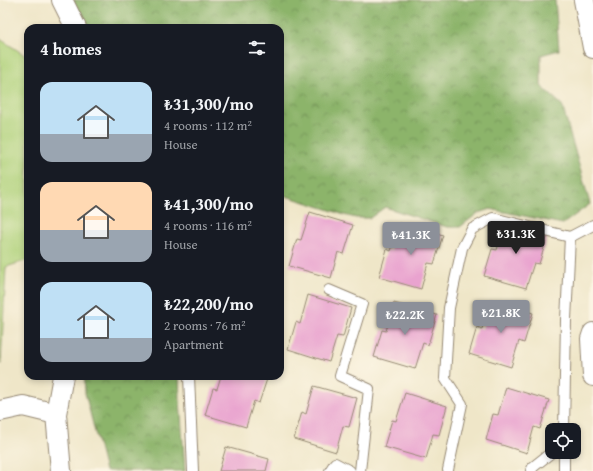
<!DOCTYPE html>
<html lang="en">
<head>
<meta charset="utf-8">
<style>
	body { margin:0; font-family:"Gentium Book Plus",serif; background:#20242c; color:#f1f3f6; height:100vh; display:flex; flex-direction:column; font-size:15px; white-space:nowrap }
	* { box-sizing:border-box; margin:0 }
	p { font-size:13px; color:#9ea1a6 }
	.icon { flex:none; width:22px; height:22px; fill:none; stroke:currentColor; stroke-width:2; stroke-linecap:round; stroke-linejoin:round }
	.map { position:relative; flex:1; overflow:hidden }
	.side { position:absolute; left:24px; top:24px; width:260px; height:356px; display:flex; flex-direction:column; background:#171b24; border-radius:12px; box-shadow:0 2px 6px #0003 }
	.side>* { flex:none }
	.controls { position:absolute; left:545px; top:423px; display:grid; gap:8px }
	.controls a { display:grid; place-items:center; width:36px; height:36px; border-radius:8px; background:#171b24; box-shadow:0 2px 6px #0003; font-size:20px }
	.price { position:absolute; translate:-50% -34px; padding:0 9px; border-radius:4px; background:#8c9099; color:#fff; font-size:13px; line-height:26px; filter:drop-shadow(0 1px 2px #0008) }
	.price::after { content:''; position:absolute; left:50%; top:24px; width:12px; height:9px; margin-left:-6px; background:inherit; clip-path:polygon(0 0,100% 0,50% 100%) }
	.price.on { background:#222; color:#fff }
	ul { padding:0; list-style:none }
	li { display:flex; align-items:center; gap:12px; height:100px; padding:0 16px }
	li span { display:grid; place-items:center; flex:none; width:112px; height:80px; border-radius:12px; color:#555 }
	li>.icon { margin-inline-start:auto }
	span .icon { width:48px; height:48px; fill:#fffc; stroke-width:1 }
	li b { font-size:17px }
	h2 { display:flex; justify-content:space-between; align-items:center; height:48px; padding:0 16px; font-size:17px }
	.map>svg:first-child { display:block }
	.forest { fill:url(#forest-crowns); stroke:#646f44 }
	.garden { fill:#b0d27b; stroke:#767e4c }
	.building { fill:#e9a3cf }
	.lines { fill:none; stroke-linecap:round; stroke-linejoin:round }
	.lane-casing { stroke:#958873; stroke-width:12 }
	.street-casing { stroke:#958873; stroke-width:22 }
	.lane { stroke:#fff; stroke-width:10 }
	.street { stroke:#fff; stroke-width:20 }
</style>
</head>
<body>
<div class="map">
<svg width="593" height="471" viewBox="0 0 593 471">
	<defs>
		<pattern id="forest-crowns" width="20" height="18" patternUnits="userSpaceOnUse"><rect width="20" height="18" fill="#8cb46b"/><path d="M2 6a3 3 0 1 1 6 0M12 15a3 3 0 1 1 6 0" fill="none" stroke="#749357"/></pattern>
	</defs>
	<rect width="100%" height="100%" fill="#fcf5e5"/>
	<filter id="ink" filterUnits="userSpaceOnUse"><feTurbulence type="fractalNoise" baseFrequency=".025" numOctaves="2"/><feDisplacementMap in="SourceGraphic" scale="8" xChannelSelector="R" yChannelSelector="G"/><feConvolveMatrix kernelMatrix="1 2 1 2 8 2 1 2 1" color-interpolation-filters="sRGB"/></filter>
	<filter id="wash" filterUnits="userSpaceOnUse"><feTurbulence type="fractalNoise" baseFrequency=".012" numOctaves="4" result="noise"/><feDisplacementMap in="SourceGraphic" scale="16" xChannelSelector="R" yChannelSelector="G"/><feGaussianBlur stdDeviation="0.9" result="paint"/><feColorMatrix in="noise" values="0 0 0 0 0 0 0 0 0 0 0 0 0 0 0 0 0 1.4 0 .05"/><feComposite in="paint" operator="in"/></filter>
	<g filter="url(#wash)">
		<rect width="100%" height="100%" fill="#efe6c8"/>
		<g class="forest">
			<path d="M73 0H555L559 50 541 55V86L562 105 590 204 563 224 490 209 478 213 460 227H447L385 207 370 218H356L344 215 333 211 280 194V28H88Z"/>
			<path d="M84 376H179L180 401 185 471H105L85 393Z"/>
		</g>
		<path class="garden" d="M0 39 28 57V260L6 267 1 364H0Z"/>
		<g id="blocks">
			<g class="building">
				<path d="M310 212 353 225 344 254 338 252 331 278 289 266 297 239 301 240Z"/>
				<path d="M505 222 548 235 539 264 534 263 526 288 484 276 492 249 497 250Z"/>
				<path d="M400 223 443 235 434 264 428 263 421 289 379 277 387 249 391 251Z"/>
				<path d="M308 295 351 308 343 337 337 336 329 362 288 349 296 322 300 324Z"/>
				<path d="M490 301 533 313 524 343 519 341 511 367 469 354 477 327 482 329Z"/>
				<path d="M394 303 437 315 428 345 423 343 415 369 374 357 382 330 386 331Z"/>
				<path d="M221 376H268L259 403 254 401 246 427 205 415 213 388 217 389Z"/>
				<path d="M314 386 357 398 349 427 343 426 336 452 294 439 302 412 306 414Z"/>
				<path d="M506 387 549 400 540 429 534 427 527 453 486 440 493 414 498 415Z"/>
				<path d="M405 393 447 406 439 435 433 434 426 459 384 447 392 420 396 421Z"/>
				<path d="M226 447 269 459 266 471H219Z"/>
			</g>
		</g>
	</g>
	<g filter="url(#ink)">
		<use href="#blocks" fill-opacity="0" stroke="#958873" stroke-width="1"/>
		<g class="lines">
			<defs>
				<g id="lane">
					<path d="M329 290 362 304 340 376 369 389 360 471"/>
					<path d="M189 376 193 471"/>
					<path d="M564 430 566 320 570 237 593 225"/>
					<path d="M564 452V471"/>
					<path d="M448 470 462 404 445 378 449 308 462 248 472 229 493 218 570 237"/>
					<path d="M330 471 335 463 350 471"/>
					<path d="M531 471 533 467 552 452"/>
				</g>
				<g id="street">
					<path d="M62 0 76 28"/>
					<path d="M584 0 593 48"/>
					<path d="M593 333 591 339 593 376"/>
					<path d="M0 411 23 406 56 414"/>
					<path d="M61 471 56 414 63 376"/>
				</g>
			</defs>
			<use href="#lane" class="lane-casing"/>
			<use href="#street" class="street-casing"/>
			<use href="#lane" class="lane"/>
			<use href="#street" class="street"/>
		</g>
	</g>
</svg>
<div class="controls">
<a><svg class="icon" aria-label="locate" viewBox="0 0 24 24"><circle cx="12" cy="12" r="6"/><path d="M12 2v4M12 18v4M2 12h4M18 12h4"/></svg></a>
</div>
<b class="price on" style="left:516px;top:255px">₺31.3K</b>
<b class="price" style="left:411px;top:256px">₺41.3K</b>
<b class="price" style="left:501px;top:334px">₺21.8K</b>
<b class="price" style="left:405px;top:336px">₺22.2K</b>
<section class="side">
<h2>4 homes<svg class="icon" aria-label="filters" viewBox="0 0 24 24"><path d="M4 7h16M4 17h16"/><circle cx="9" cy="7" r="2"/><circle cx="15" cy="17" r="2"/></svg></h2>
<ul>
<li><span style="background:linear-gradient(#bfe0f5 65%,#9aa5b1 0)"><svg class="icon" aria-label="home" viewBox="0 0 24 24"><path d="M3 11l9-7 9 7M6 9v11h12V9"/></svg></span><div><b>₺31,300/mo</b><p>4 rooms · 112 m²</p><p>House</p></div></li>
<li><span style="background:linear-gradient(#ffd9b3 60%,#9aa5b1 0)"><svg class="icon" aria-label="home" viewBox="0 0 24 24"><path d="M3 11l9-7 9 7M6 9v11h12V9"/></svg></span><div><b>₺41,300/mo</b><p>4 rooms · 116 m²</p><p>House</p></div></li>
<li><span style="background:linear-gradient(#bfe0f5 70%,#9aa5b1 0)"><svg class="icon" aria-label="home" viewBox="0 0 24 24"><path d="M3 11l9-7 9 7M6 9v11h12V9"/></svg></span><div><b>₺22,200/mo</b><p>2 rooms · 76 m²</p><p>Apartment</p></div></li>
</ul>
</section>
</div>
</body>
</html>
